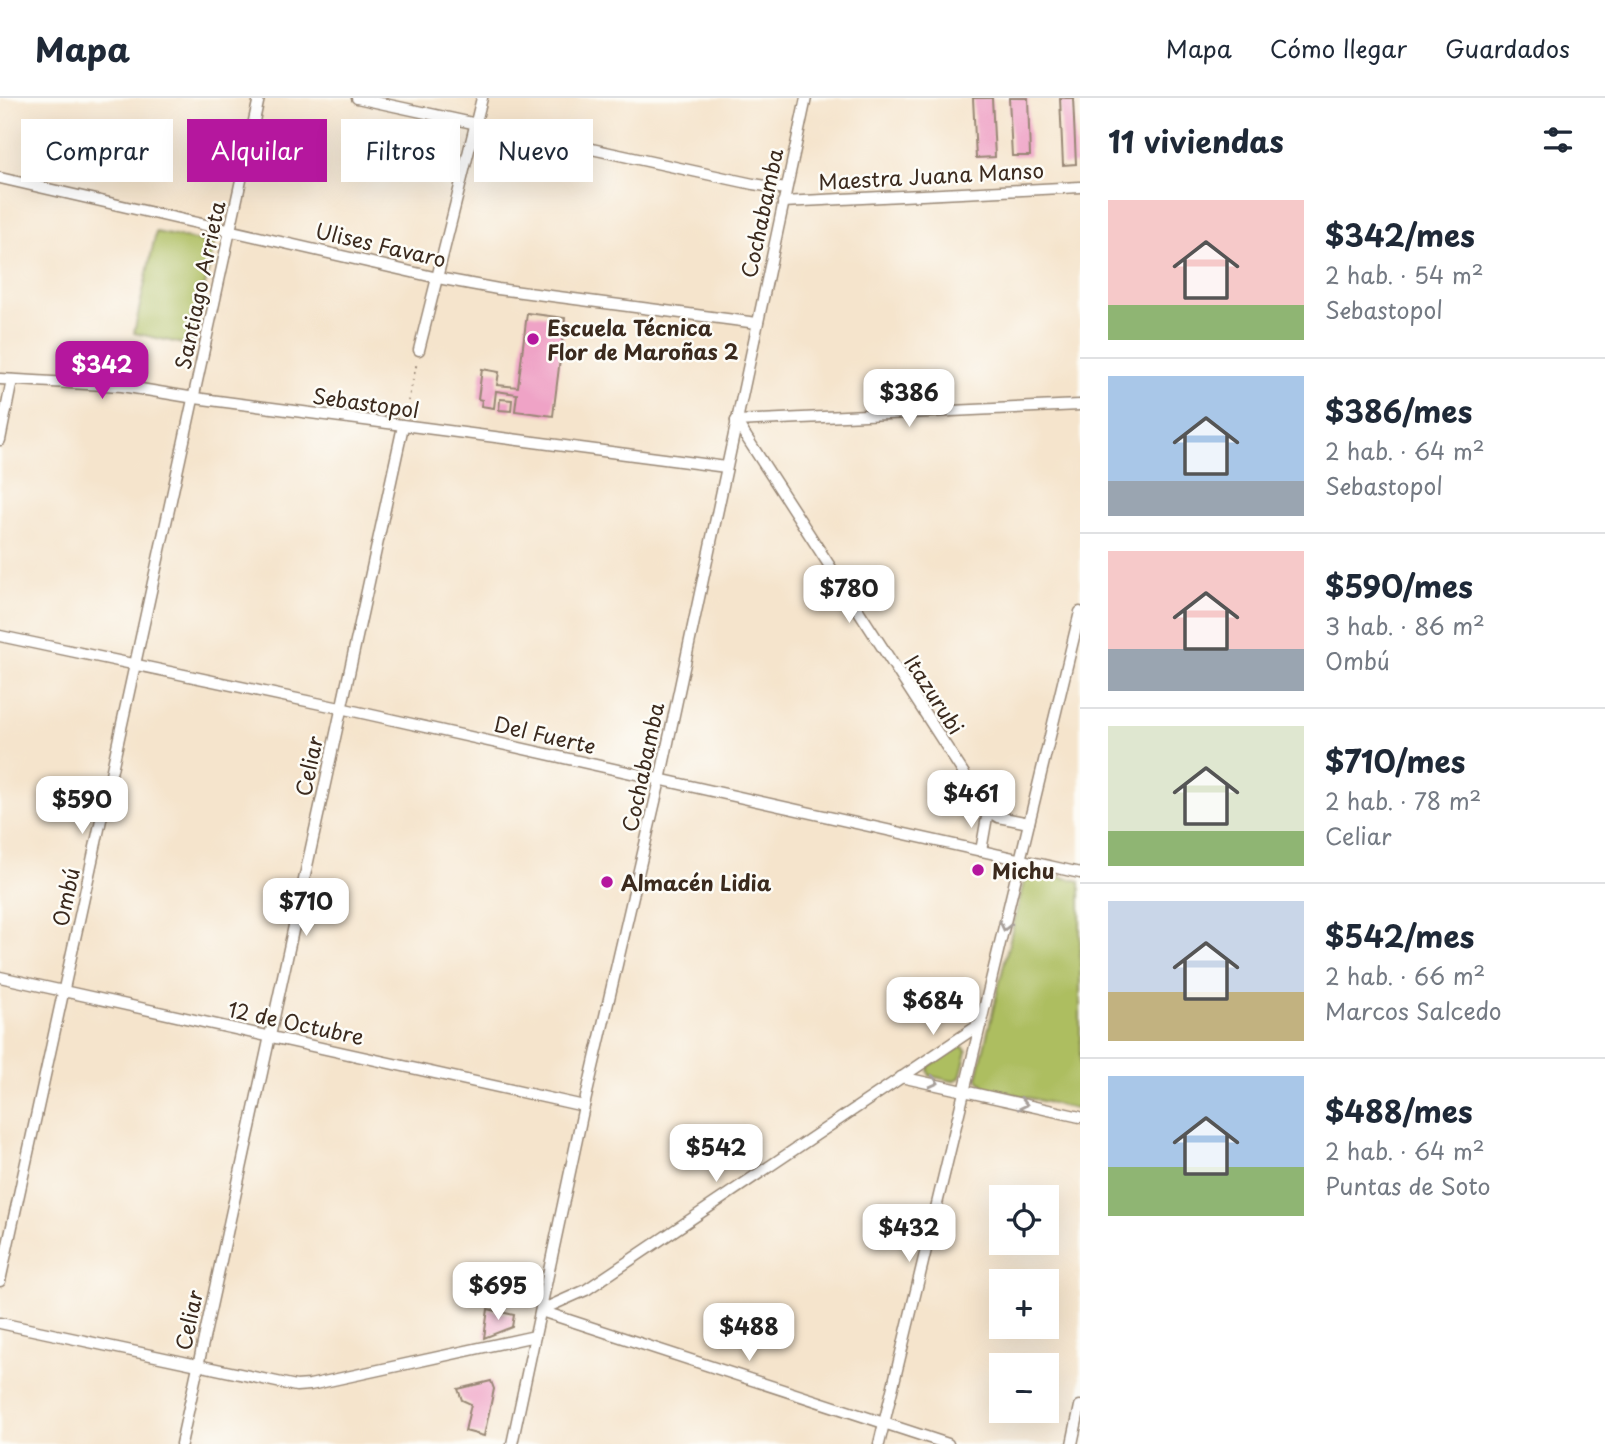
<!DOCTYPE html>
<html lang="es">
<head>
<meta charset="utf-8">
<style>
	body { margin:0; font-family:"Playpen Sans",sans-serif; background:#f2f2f3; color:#1f2937; height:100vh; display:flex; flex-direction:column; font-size:26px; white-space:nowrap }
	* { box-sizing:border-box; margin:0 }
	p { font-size:23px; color:#747a83 }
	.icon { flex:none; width:38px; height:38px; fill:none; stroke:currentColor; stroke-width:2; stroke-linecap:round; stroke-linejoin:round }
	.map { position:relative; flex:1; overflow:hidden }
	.panel { display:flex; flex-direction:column; background:#fff; width:525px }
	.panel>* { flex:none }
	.hud { position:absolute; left:21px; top:21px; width:665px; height:63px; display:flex; gap:14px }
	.tools { position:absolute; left:989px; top:1087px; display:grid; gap:14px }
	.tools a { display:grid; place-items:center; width:70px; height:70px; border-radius:0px; background:#fff; box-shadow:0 7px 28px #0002; font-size:35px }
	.price { position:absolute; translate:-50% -60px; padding:0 16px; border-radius:14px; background:#fff; color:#222; font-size:23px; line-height:46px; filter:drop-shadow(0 2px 4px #0008) }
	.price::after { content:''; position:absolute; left:50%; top:42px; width:21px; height:16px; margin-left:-10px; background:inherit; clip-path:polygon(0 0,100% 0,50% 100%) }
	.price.on { background:#b5179e; color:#fff }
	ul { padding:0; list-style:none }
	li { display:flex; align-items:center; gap:21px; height:175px; padding:0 28px }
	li+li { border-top:2px solid #e0e1e3 }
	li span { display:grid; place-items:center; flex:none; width:196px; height:140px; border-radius:0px; color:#555 }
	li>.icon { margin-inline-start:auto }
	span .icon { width:84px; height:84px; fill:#fffc; stroke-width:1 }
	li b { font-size:30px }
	h2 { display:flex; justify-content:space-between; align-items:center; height:84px; padding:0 28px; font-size:30px }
	.pill { padding:0 24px; border-radius:0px; background:#fff; box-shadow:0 7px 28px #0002; font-size:24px; line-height:63px }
	.pill.on { background:#b5179e; color:#fff }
	header { display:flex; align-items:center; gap:42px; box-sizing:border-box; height:98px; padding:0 35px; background:#fff; border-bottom:2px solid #e0e1e3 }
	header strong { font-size:33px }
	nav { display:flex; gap:38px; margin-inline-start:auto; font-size:24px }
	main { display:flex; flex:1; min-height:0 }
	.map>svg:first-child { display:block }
	.green { fill:#adbe61; stroke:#747440; stroke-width:2 }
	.building { fill:#efa3c6 }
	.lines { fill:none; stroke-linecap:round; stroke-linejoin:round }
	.street-casing { stroke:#988775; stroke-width:13 }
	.path { stroke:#988775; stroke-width:2; stroke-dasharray:2 5; stroke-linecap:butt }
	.street { stroke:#fff; stroke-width:10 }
	.oneway { stroke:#a79f9a }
	.poi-dot { fill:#b5179e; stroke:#fdfcf7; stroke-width:2.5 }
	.labels { text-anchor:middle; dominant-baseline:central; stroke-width:5; stroke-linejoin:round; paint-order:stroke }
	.street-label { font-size:21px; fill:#3b2a1e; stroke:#fdfcf7 }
	.poi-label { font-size:21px; font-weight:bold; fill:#3b2a1e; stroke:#fdfcf7; text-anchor:start }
</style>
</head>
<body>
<header>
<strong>Mapa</strong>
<nav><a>Mapa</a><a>Cómo llegar</a><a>Guardados</a></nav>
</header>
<main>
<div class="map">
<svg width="1080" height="1346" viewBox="0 0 1080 1346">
	<rect width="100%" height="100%" fill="#fdfcf7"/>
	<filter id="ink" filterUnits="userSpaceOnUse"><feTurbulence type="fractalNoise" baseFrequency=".0143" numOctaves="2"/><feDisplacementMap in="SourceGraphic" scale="14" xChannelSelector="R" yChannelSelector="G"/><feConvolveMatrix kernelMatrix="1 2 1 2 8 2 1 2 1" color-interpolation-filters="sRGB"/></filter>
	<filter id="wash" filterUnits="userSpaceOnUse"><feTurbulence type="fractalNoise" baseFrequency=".00686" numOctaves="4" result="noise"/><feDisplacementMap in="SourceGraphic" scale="28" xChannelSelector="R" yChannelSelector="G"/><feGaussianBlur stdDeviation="1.57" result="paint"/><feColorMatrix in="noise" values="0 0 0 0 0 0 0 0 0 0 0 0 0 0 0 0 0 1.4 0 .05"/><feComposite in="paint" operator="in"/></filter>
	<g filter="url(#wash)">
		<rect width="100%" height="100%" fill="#f5e4cc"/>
		<g class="green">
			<path d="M156 134 214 146 192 248 134 235Z"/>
			<path d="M1036 774 1080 783V1012L987 990 979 983 977 979 1023 787 1026 780Z"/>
			<path d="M962 948 967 953 960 980 952 983 930 978 928 973 929 968Z"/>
		</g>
		<g id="blocks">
			<g class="building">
				<path d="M973 0H992L995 59 976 60Z"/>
				<path d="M1009 0H1028L1030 58H1012Z"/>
				<path d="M1060 0H1073L1076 66 1063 67Z"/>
				<path d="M527 215 565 220 553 318 515 313 517 296 496 293 494 310 481 308 482 302 478 301 482 271 499 274 497 287 518 289Z"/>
				<path d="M500 301 512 302 511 313 499 312Z"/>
				<path d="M488 1211 514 1217 512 1229 484 1240Z"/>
				<path d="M491 1283 494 1291 484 1338 465 1333 471 1306 462 1302 458 1291Z"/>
			</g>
		</g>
	</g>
	<g filter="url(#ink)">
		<use href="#blocks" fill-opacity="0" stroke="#988775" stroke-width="2"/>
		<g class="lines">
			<defs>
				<g id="street">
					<path d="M357 0 753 86 786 91"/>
					<path d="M0 80 438 180 498 191 757 225"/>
					<path d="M783 104 1080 89"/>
					<path d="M419 252 482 0"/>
					<path d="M0 281 122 288 195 300 726 369"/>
					<path d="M736 323 988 713 998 719 1029 725"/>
					<path d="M736 323 1080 307"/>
					<path d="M0 342 12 282"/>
					<path d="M0 538 340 610 1080 775"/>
					<path d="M981 753 988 713"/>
					<path d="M0 879 584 1008"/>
					<path d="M901 979 1080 1019"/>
					<path d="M0 1183 259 0"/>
					<path d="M541 1212 586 1192 982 925"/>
					<path d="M541 1213 948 1346"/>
					<path d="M0 1225 296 1288 310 1287 535 1238"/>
					<path d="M181 1346 403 328"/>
					<path d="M512 1346 584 1008 660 682 806 0"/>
					<path d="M879 1346 1080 514"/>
					<path d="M1072 1346 1080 1308"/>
				</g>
			</defs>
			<use href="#street" class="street-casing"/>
			<path class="path" d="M405 317 417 264"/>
			<use href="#street" class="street"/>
		</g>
		<defs><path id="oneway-chevron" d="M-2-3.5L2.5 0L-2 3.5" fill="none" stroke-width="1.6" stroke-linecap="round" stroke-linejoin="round" transform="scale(1.75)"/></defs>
		<g class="oneway">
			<use href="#oneway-chevron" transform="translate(1005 828) rotate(103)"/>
			<use href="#oneway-chevron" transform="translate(934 984) rotate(14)"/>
			<use href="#oneway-chevron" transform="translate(1023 1006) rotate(13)"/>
		</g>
	</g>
	<g class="poi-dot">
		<circle cx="533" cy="241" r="7"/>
		<circle cx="978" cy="772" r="7"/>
		<circle cx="607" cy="784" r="7"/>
	</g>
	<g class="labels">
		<g class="street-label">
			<text transform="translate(931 77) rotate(-3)">Maestra Juana Manso</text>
			<text transform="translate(761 115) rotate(-78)">Cochabamba</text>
			<text transform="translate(381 146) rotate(13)">Ulises Favaro</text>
			<text transform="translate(199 187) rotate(-78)">Santiago Arrieta</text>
			<text transform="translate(366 304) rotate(8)">Sebastopol</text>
			<text transform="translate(935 596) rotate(57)">Itazurubi</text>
			<text transform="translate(545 636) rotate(13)">Del Fuerte</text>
			<text transform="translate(308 668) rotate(-78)">Celiar</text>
			<text transform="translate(642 669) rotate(-78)">Cochabamba</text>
			<text transform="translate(65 799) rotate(-78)">Ombú</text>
			<text transform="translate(296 924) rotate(12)">12 de Octubre</text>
			<text transform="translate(188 1222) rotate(-78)">Celiar</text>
		</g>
		<g class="poi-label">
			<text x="547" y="229">Escuela Técnica<tspan x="547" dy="24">Flor de Maroñas 2</tspan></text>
			<text x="992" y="772">Michu</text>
			<text x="621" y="784">Almacén Lidia</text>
		</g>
	</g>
</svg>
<div class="tools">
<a><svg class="icon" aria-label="locate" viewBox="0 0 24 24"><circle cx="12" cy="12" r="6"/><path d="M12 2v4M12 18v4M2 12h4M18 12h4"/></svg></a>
<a>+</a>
<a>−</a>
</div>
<b class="price on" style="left:102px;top:303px">$342</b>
<b class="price" style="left:909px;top:331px">$386</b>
<b class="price" style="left:849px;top:527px">$780</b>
<b class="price" style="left:971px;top:732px">$461</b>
<b class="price" style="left:82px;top:738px">$590</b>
<b class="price" style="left:306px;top:840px">$710</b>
<b class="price" style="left:933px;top:939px">$684</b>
<b class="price" style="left:716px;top:1086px">$542</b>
<b class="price" style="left:909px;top:1166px">$432</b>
<b class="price" style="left:498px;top:1224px">$695</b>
<b class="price" style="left:749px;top:1265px">$488</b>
<div class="hud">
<a class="pill">Comprar</a>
<a class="pill on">Alquilar</a>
<a class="pill">Filtros</a>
<a class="pill">Nuevo</a>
</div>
</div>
<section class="panel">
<h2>11 viviendas<svg class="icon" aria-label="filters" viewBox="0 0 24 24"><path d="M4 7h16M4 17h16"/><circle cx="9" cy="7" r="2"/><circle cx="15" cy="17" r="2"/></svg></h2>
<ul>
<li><span style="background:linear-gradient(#f6c9c9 75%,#8fb573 0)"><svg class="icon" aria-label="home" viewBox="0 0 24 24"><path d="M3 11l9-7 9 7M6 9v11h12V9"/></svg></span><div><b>$342/mes</b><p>2 hab. · 54 m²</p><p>Sebastopol</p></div></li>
<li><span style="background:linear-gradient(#a9c7e8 75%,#9aa5b1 0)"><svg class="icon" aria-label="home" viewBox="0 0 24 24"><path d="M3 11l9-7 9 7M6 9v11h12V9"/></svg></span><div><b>$386/mes</b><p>2 hab. · 64 m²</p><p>Sebastopol</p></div></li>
<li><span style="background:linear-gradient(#f6c9c9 70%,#9aa5b1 0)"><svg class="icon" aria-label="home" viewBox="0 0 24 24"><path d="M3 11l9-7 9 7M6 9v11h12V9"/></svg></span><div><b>$590/mes</b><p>3 hab. · 86 m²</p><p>Ombú</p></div></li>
<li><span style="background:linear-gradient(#dfe7d0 75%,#8fb573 0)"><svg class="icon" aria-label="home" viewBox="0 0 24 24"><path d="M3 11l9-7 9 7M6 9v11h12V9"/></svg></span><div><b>$710/mes</b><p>2 hab. · 78 m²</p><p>Celiar</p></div></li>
<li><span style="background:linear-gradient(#c9d6e8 65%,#c2b280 0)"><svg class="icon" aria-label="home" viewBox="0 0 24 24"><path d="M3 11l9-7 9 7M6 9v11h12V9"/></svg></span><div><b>$542/mes</b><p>2 hab. · 66 m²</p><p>Marcos Salcedo</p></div></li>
<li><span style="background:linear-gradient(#a9c7e8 65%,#8fb573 0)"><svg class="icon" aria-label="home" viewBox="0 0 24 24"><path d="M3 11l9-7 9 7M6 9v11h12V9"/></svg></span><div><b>$488/mes</b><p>2 hab. · 64 m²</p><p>Puntas de Soto</p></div></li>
</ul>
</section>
</main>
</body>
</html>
